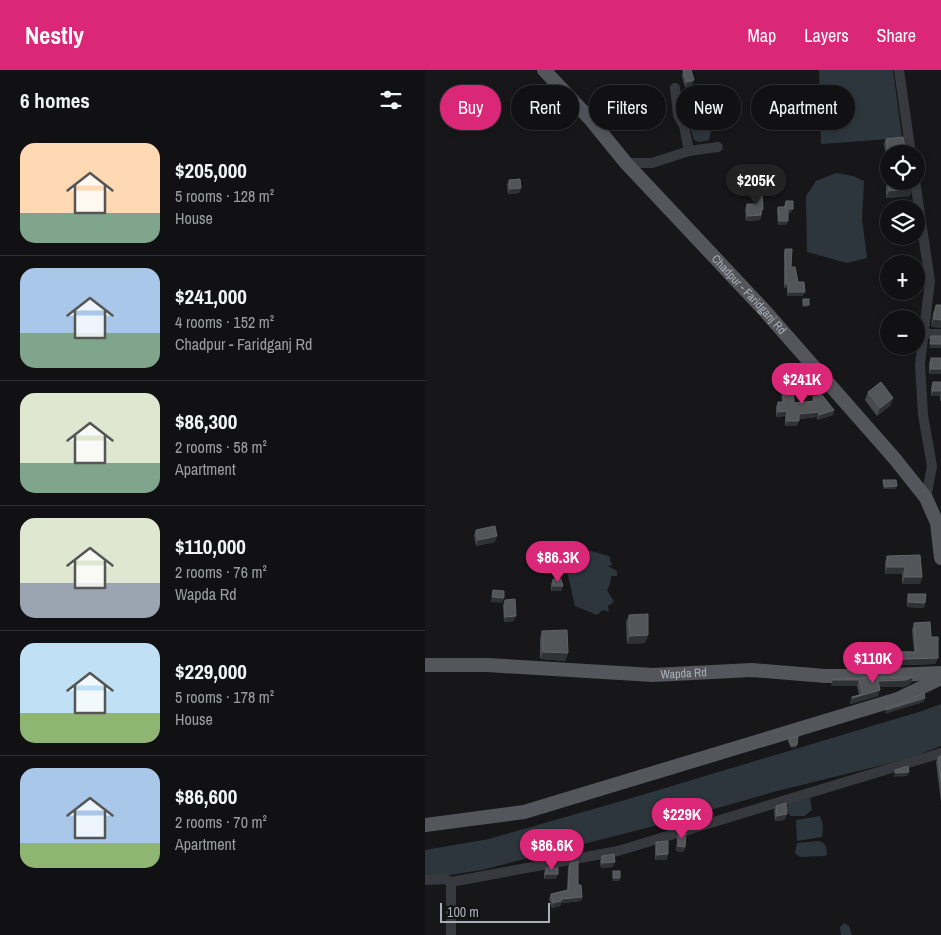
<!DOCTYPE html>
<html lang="en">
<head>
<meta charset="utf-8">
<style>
	body { margin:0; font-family:"Archivo Narrow",sans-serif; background:#1a1a1c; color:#f1f3f6; height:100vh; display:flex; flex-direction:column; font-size:19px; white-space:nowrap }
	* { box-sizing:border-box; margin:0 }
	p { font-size:16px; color:#9c9da0 }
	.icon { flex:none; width:28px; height:28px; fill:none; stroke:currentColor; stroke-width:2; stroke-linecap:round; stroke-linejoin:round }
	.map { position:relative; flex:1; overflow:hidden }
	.drawer { display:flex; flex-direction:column; background:#111113; width:425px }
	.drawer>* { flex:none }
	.guide { position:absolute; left:15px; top:15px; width:425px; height:45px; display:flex; gap:10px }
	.tools { position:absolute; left:455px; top:75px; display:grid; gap:10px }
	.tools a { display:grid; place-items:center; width:45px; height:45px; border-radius:50%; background:#111113; box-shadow:0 2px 8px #0003,0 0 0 1px #303133; font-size:25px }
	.scale { position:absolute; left:15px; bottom:12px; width:110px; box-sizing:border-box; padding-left:5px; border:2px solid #aaafb8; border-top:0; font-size:14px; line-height:18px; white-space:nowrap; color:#aaafb8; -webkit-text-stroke:4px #121214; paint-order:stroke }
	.price { position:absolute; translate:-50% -42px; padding:0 11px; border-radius:18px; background:#db2777; color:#fff; font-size:16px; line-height:32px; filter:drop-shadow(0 1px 2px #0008) }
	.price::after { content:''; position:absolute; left:50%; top:30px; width:15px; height:11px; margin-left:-8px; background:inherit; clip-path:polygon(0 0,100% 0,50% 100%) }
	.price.on { background:#222; color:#fff }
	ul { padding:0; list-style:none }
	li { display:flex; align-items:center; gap:15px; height:125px; padding:0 20px }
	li+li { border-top:1px solid #303133 }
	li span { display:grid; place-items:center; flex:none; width:140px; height:100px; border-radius:15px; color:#555 }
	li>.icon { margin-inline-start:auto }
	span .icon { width:60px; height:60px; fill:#fffc; stroke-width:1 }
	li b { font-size:21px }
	h2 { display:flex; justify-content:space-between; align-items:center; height:60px; padding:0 20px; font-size:21px }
	.chip { padding:0 18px; border-radius:22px; background:#111113; box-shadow:0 2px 8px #0003,0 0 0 1px #303133; font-size:18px; line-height:45px }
	.chip.on { background:#db2777; color:#fff }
	header { display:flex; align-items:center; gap:30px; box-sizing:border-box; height:70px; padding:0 25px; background:#db2777; color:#fff }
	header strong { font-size:24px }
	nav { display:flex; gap:28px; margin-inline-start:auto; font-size:18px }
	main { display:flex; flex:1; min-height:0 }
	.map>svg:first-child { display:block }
	.water { fill:#2d363c }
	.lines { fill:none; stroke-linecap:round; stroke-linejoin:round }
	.minor { stroke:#38393e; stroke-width:10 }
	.major { stroke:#54565c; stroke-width:14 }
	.wall { fill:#484a4e }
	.shaded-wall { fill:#303134 }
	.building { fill:#535559; stroke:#606368 }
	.labels { text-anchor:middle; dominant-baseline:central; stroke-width:5; stroke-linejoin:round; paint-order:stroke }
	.street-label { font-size:12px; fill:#aaafb8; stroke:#121214 }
</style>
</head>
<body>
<header>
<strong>Nestly</strong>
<nav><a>Map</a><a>Layers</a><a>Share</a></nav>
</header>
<main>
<section class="drawer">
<h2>6 homes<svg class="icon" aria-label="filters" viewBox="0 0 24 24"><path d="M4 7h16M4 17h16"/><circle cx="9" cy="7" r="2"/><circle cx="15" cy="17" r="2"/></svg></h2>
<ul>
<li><span style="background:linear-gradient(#ffd9b3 70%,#7fa58c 0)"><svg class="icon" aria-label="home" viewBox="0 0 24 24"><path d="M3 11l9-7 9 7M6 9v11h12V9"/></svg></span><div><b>$205,000</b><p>5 rooms · 128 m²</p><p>House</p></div></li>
<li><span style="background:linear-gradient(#a9c7e8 65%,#7fa58c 0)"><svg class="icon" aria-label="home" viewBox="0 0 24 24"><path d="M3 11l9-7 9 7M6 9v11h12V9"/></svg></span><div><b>$241,000</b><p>4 rooms · 152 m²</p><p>Chadpur - Faridganj Rd</p></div></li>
<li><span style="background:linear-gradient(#dfe7d0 70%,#7fa58c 0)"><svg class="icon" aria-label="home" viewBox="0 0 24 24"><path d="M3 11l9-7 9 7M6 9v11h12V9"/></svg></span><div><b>$86,300</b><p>2 rooms · 58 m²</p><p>Apartment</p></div></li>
<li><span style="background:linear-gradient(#dfe7d0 65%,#9aa5b1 0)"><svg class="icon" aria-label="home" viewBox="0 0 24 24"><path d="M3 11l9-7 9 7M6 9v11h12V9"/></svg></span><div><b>$110,000</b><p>2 rooms · 76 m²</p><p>Wapda Rd</p></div></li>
<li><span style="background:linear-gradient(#bfe0f5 70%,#8fb573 0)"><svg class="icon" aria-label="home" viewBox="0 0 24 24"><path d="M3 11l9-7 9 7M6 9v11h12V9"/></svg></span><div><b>$229,000</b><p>5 rooms · 178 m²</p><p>House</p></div></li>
<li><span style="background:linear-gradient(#a9c7e8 75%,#8fb573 0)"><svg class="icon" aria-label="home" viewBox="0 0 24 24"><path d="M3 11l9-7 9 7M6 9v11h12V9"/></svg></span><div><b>$86,600</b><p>2 rooms · 70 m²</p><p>Apartment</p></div></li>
</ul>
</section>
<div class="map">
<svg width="516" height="865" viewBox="0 0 516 865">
	<rect width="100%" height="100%" fill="#171719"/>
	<g class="water">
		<path d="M394 0H468L477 68 396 74Z"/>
		<path d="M261 21 274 22 276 25 287 57 284 70 275 72 269 70 256 24Z"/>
		<path d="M411 103 428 106 439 111 437 149 442 188 422 193 382 182 381 126 391 111Z"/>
		<path d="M166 481 184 486 187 495 183 496 192 501V506H186L185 514 182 520 189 532 183 536 184 542 178 540 172 545 150 536 142 501V491L150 484Z"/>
		<path d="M516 634V676L482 689 352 721 237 754 57 800 0 809V780L64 769 200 730 497 641Z"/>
		<path d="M385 728 387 740 380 746H365L361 739 364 734Z"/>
		<path d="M395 746 398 755 397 767 372 771 371 750Z"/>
		<path d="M393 771C400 772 402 777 402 784L400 786 375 787 370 783 372 773Z"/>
		<path d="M419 853 424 856 427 865H416L415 857Z"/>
	</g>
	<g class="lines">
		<g class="minor">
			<path d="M474 0 486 84"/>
			<path d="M250 18 253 45 259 56 264 81"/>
			<path d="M201 93H227L264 81 293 77"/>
			<path d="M490 111 505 211 495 294 498 345 507 396 501 428"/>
			<path d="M498 264H516"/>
			<path d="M0 810 20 809 26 812 193 781 516 683"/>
			<path d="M26 812V865"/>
		</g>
		<g class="major">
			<path id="s1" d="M119 0 166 50 201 93 340 241 470 389 501 428 512 453 516 488"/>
			<path id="s2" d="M0 595H62L228 605 327 600 400 606H444L516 603"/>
			<path d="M0 755 99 742 473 629 516 608"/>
		</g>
	</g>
	<g class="wall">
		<path d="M258 0 269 10 267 15 260 17 257 6Z"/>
		<path d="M334 23 344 34 333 35 332 28Z"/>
		<path d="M461 69 478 82 461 85 459 74Z"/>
		<path d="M463 109 485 126 461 128V117Z"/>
		<path d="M84 110 96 118 94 123 83 124 82 115Z"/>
		<path d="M331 122 338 139 335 150 321 151 320 139 322 134H329V127Z"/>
		<path d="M361 131 366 143H363V151L361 155H353L352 140 353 137H359Z"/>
		<path d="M360 179 366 197 378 226H362V218H359V183Z"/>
		<path d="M511 235H516L506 257 508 243Z"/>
		<path d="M506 288H516L504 304V293Z"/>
		<path d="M508 312H516V331H515V326H506V317Z"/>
		<path d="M358 316 369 333 387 331 388 327 409 340 408 345 392 350V347L374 349 372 356H360V346L351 347V337L353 332H357L356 321Z"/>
		<path d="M443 322 466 335 452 346 440 330Z"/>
		<path d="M51 460 70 472 51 476 49 465Z"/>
		<path d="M462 486 497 507 495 514H477V504H460V493Z"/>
		<path d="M128 509 138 516 136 521H126V514Z"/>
		<path d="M483 524 499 538 482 537V529Z"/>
		<path d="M80 530 89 551 79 552 78 535Z"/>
		<path d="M204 545 223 565 220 573 202 574 201 552Z"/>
		<path d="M489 553 506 567 513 588 510 594 420 597V587L422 581 489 582 487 560Z"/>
		<path d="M117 561 143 583 140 591 115 589V569Z"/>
		<path d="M408 609 486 613 479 617H454L453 626 425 634V633L427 627 434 625 432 616H406Z"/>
		<path d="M364 669 371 678H366L363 671Z"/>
		<path d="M516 686V732L511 692 513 687Z"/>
		<path d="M351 736 360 750 350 751 349 741Z"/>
		<path d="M253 765 260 777 258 782 251 781 252 770Z"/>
		<path d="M231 772 242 790H230V777Z"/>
		<path d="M177 786 188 797 176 798 175 791Z"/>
		<path d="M145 793 157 827 156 831 136 833 135 836 127 838 124 829 126 824 142 820 143 797Z"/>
		<path d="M121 798 131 809H119V803Z"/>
	</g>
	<g class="shaded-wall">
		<path d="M269 10 267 15 260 17 262 12Z"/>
		<path d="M346 29 344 34 333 35 335 30Z"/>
		<path d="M480 77 478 82 461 85 463 79Z"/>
		<path d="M96 118 94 123 83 124 85 119Z"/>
		<path d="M488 118 485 126 461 128 464 121Z"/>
		<path d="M363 139H368L366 143H361Z"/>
		<path d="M336 145 335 150 321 151 323 146Z"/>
		<path d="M354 151H363L361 155H353Z"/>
		<path d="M361 214H363L362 218H359Z"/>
		<path d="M364 222H380L378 226H362Z"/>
		<path d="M378 235H384L383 237H377Z"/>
		<path d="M509 249 516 250V258L506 257Z"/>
		<path d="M505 274H516V278H504Z"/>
		<path d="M506 299H516V304H504Z"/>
		<path d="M508 321H516L515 326H506Z"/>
		<path d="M468 328 466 335 452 346 455 338Z"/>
		<path d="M409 340 408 345 392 350 394 345Z"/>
		<path d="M362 341 360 346 351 347 353 342Z"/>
		<path d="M394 342 392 347 372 349 374 344Z"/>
		<path d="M362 351H374L372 356H360Z"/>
		<path d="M472 416 471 419H458L459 417Z"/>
		<path d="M72 466 70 472 51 476 53 470Z"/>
		<path d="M462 497H480L477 504H460Z"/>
		<path d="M480 507H497L495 514H477Z"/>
		<path d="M128 516H138L136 521H126Z"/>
		<path d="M67 527 79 528 77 533 65 532Z"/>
		<path d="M484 532 500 533 499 538 482 537Z"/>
		<path d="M91 546 89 551 79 552 80 547Z"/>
		<path d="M223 565 220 573 202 574 205 566Z"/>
		<path d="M118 582 143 583 140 591 115 589Z"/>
		<path d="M513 588 510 594 420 597 422 591Z"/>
		<path d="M488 607 486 613 479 617H451L453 611Z"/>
		<path d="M408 610H434L432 616H406Z"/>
		<path d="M455 620 453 626 425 634 427 628Z"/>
		<path d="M500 628 499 632 460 644 461 640Z"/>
		<path d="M372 675 371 678H366V676Z"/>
		<path d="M484 702 482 706 468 707 470 703Z"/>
		<path d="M362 744 360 750 350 751 352 746Z"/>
		<path d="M253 776 260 777 258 782 251 781Z"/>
		<path d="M243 784 242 790H230L232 785Z"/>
		<path d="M190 792 188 797 176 798 177 793Z"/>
		<path d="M121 804H133L131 809H119Z"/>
		<path d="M188 808H195L194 811H187Z"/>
		<path d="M157 827 156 831 136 833 135 836 127 838 128 833 136 829Z"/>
	</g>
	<g class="building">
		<path d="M258 0H266L269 10 262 12Z"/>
		<path d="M345 22 346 29 335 30 334 23Z"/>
		<path d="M478 67 480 77 463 79 461 69Z"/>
		<path d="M95 109 96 118 85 119 84 110Z"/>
		<path d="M463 109 464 111H487L488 118 464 121Z"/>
		<path d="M331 122H337L338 139H336V145L323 146 322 134H331Z"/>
		<path d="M361 131H368V139H363V151H354L353 137H360Z"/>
		<path d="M360 179H367L366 197H370L373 212H379L380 222H364L363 214H361Z"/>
		<rect x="378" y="229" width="6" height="6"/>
		<path d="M511 235H516V250L509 249Z"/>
		<path d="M506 266H516V274H505Z"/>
		<rect x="506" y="288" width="10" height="11"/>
		<path d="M456 312 468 328 455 338 443 322Z"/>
		<rect x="508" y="312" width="8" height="9"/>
		<path d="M368 315 369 333 390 331 388 327 397 325 409 340 394 345V342L374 344V351H362V341L353 342V332H359L358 316Z"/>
		<path d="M458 410H471L472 416 459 417Z"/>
		<path d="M70 456 72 466 53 470 51 460Z"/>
		<path d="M495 485 497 507H480V497H462V486Z"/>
		<path d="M128 509H136L138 516H128Z"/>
		<path d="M68 520 79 521V528L67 527Z"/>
		<path d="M483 524H501L500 533 484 532Z"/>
		<path d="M90 529 91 546 80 547V530Z"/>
		<path d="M223 544V565L205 566 204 545Z"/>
		<path d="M505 552 506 567H513V588L422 591V581L491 582 489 553Z"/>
		<path d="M142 560 143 583 118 582 117 561Z"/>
		<path d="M488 607 481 610 453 611 455 620 427 628V627L438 624 434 610H408V609Z"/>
		<path d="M499 623 500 628 461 640V638L478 633Z"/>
		<path d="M373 666 372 675 366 676 364 669Z"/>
		<path d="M516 686V712L513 687Z"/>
		<path d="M483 696 484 702 470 703V700Z"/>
		<path d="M361 733 362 744 352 746 351 736Z"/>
		<path d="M261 763 260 777 253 776V765Z"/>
		<path d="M243 771V784L232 785 231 772Z"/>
		<path d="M189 784 190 792 177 793V786Z"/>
		<path d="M153 791V815H156L157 827 136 829V831L128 833 126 824 143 820 145 793Z"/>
		<rect x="121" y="798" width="12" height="6"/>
		<rect x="188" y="801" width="7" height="7"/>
	</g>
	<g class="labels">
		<g class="street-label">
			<text stroke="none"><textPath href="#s1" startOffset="304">Chadpur - Faridganj Rd</textPath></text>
			<text stroke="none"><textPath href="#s2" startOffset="259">Wapda Rd</textPath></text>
		</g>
	</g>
</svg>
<div class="tools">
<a><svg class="icon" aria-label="locate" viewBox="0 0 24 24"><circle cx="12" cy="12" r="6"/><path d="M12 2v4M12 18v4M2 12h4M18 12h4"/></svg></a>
<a><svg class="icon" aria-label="layers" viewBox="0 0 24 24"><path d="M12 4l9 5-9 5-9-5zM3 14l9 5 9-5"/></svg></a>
<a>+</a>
<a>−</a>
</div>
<div class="scale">100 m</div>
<b class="price on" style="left:331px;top:136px">$205K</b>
<b class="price" style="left:377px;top:335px">$241K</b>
<b class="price" style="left:133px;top:513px">$86.3K</b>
<b class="price" style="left:448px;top:614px">$110K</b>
<b class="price" style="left:257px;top:770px">$229K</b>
<b class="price" style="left:127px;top:801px">$86.6K</b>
<div class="guide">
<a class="chip on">Buy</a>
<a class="chip">Rent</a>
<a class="chip">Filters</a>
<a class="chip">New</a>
<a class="chip">Apartment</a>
</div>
</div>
</main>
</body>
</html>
